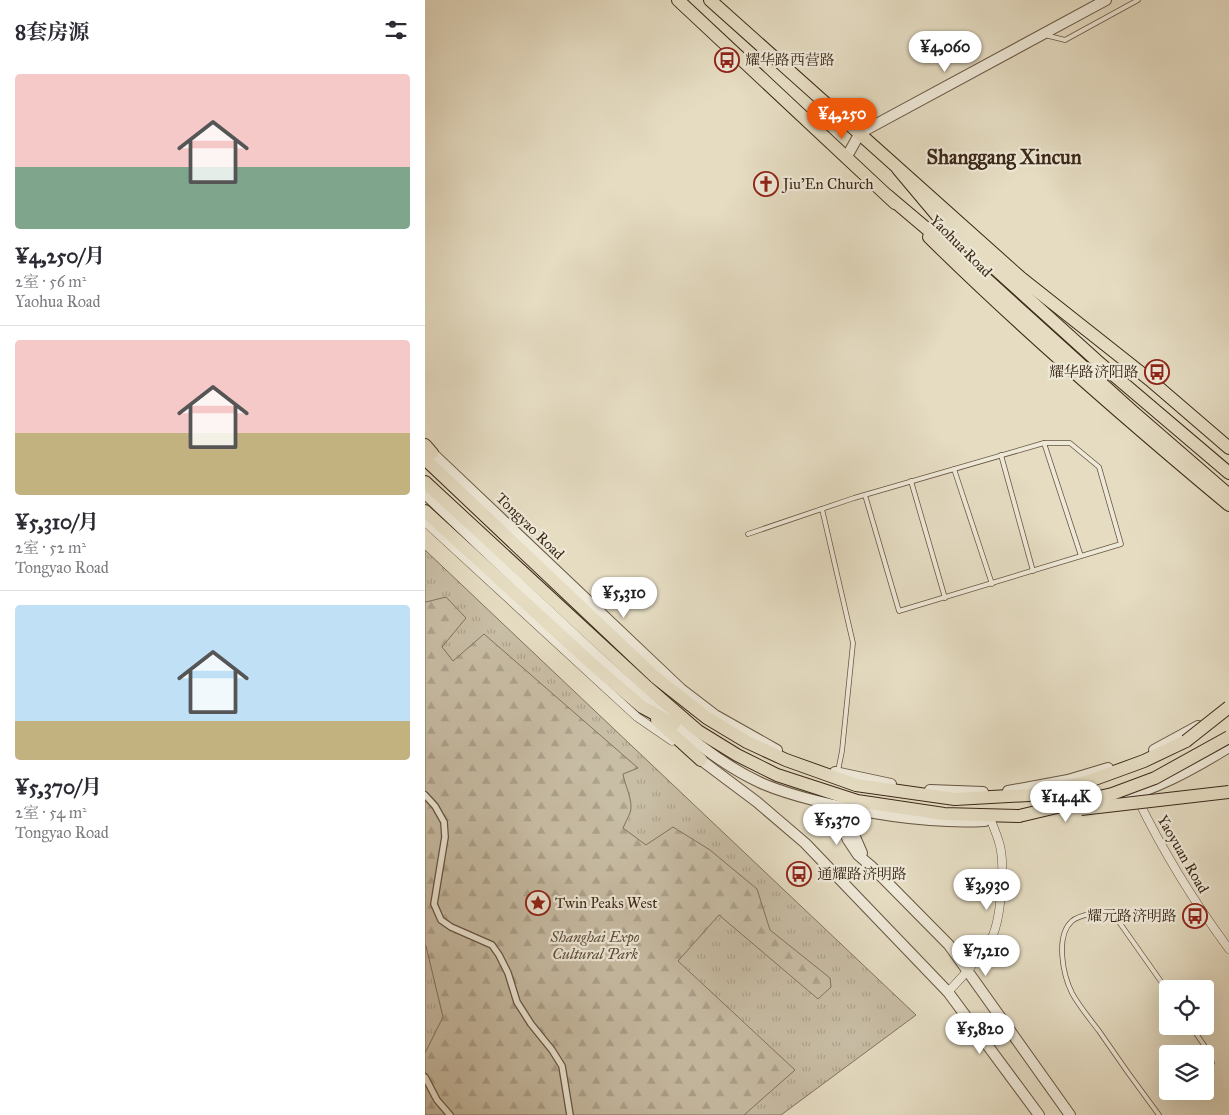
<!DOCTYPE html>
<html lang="zh">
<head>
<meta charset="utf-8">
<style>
	body { margin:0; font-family:"IM FELL Great Primer","Noto Serif SC",serif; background:#f2f2f3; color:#2b2b33; height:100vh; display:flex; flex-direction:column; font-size:19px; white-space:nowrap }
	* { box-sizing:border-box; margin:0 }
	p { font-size:16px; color:#7c7c81 }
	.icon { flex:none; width:28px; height:28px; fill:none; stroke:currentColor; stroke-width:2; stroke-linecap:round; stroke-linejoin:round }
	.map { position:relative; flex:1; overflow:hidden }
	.side { display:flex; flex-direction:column; background:#fff; width:425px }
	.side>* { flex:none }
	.fabs { position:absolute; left:734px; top:980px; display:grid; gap:10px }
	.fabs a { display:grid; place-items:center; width:55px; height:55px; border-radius:5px; background:#fff; box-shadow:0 5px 20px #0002; font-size:25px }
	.price { position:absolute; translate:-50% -42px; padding:0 11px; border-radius:18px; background:#fff; color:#222; font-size:16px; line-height:32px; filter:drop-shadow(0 1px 2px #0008) }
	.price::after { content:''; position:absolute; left:50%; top:30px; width:15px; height:11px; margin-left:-8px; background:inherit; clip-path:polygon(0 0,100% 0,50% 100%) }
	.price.selected { background:#ea580c; color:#fff }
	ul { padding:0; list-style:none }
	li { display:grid; align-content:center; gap:10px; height:265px; padding:0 15px }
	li+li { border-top:1px solid #e1e1e2 }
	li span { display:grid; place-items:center; height:155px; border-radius:5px; color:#555 }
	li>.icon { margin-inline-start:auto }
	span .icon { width:90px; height:90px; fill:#fffc; stroke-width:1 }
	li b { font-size:21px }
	h2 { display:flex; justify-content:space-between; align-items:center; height:60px; padding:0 15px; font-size:21px }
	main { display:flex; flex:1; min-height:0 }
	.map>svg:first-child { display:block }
	.grass { fill:url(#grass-tufts); stroke:#82725e }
	.forest { fill:url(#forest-firs); stroke:#82725e }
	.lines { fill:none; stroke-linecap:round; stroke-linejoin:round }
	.service-casing { stroke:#665542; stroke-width:5.5 }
	.pedestrian-casing { stroke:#665542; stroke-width:8 }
	.minor-casing { stroke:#665542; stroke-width:9 }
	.tertiary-casing { stroke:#665542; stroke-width:12 }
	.primary-casing { stroke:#3b2818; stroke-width:14 }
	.trunk-casing { stroke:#3b2818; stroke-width:14 }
	.service { stroke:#eee8d7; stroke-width:4 }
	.pedestrian { stroke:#eee8d7; stroke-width:5.5 }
	.minor { stroke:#eee8d7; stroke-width:8 }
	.tertiary { stroke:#eee8d7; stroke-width:10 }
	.primary { stroke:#e5dcc2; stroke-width:12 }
	.trunk { stroke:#e5dcc2; stroke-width:12 }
	.trunk-bridge-casing { stroke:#3b2818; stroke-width:14; stroke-linecap:butt }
	.trunk-bridge { stroke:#e5dcc2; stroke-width:12 }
	.labels { text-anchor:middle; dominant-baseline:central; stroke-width:4.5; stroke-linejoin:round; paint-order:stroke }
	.poi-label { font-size:15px; fill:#3b2818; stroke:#eee8d7; text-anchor:start }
	.street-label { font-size:15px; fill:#3b2818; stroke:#eee8d7 }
	.park-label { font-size:15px; font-style:italic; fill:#5e4d3b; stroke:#eee8d7 }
	.district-label { font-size:20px; font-weight:bold; fill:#3b2818; stroke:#eee8d7 }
</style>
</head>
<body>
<main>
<section class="side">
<h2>8套房源<svg class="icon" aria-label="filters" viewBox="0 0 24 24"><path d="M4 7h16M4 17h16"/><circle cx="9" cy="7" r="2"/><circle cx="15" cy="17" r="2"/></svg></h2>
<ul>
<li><span style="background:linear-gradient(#f6c9c9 60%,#7fa58c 0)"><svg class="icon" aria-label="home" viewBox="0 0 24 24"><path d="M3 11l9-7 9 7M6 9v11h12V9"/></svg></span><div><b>¥4,250/月</b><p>2室 · 56 m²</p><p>Yaohua Road</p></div></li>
<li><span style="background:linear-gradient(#f6c9c9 60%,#c2b280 0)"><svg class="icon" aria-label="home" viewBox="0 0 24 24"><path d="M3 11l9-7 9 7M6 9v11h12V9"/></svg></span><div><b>¥5,310/月</b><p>2室 · 52 m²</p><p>Tongyao Road</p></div></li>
<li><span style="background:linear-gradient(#bfe0f5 75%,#c2b280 0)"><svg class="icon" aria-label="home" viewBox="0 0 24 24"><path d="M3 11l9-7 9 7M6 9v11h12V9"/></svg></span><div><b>¥5,370/月</b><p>2室 · 54 m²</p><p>Tongyao Road</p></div></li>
</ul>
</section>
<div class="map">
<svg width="804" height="1115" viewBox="0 0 804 1115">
	<defs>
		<pattern id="grass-tufts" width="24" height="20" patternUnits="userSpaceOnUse" patternTransform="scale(1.25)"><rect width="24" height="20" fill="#c8bda5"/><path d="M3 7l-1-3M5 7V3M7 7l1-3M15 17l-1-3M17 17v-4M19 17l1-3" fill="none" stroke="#ada28d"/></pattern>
		<pattern id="forest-firs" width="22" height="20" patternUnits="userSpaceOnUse" patternTransform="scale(1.25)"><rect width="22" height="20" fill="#c8bda5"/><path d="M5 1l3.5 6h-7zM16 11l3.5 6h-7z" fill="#ada28d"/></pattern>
	</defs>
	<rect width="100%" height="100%" fill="#e5dcc2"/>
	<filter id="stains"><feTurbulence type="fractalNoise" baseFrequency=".004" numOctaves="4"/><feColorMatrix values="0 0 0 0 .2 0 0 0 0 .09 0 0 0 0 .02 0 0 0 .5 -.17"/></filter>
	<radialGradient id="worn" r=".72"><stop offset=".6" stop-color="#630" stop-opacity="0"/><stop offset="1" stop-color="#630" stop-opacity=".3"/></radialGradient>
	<path class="grass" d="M0 550 491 1015 356 1115H0Z"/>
	<path class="forest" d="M21 597 41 618 17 647 28 661 59 634 213 768 198 774C200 786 209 802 205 813 203 818 200 823 198 828L221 845 248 827 285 850 332 889 345 930 405 978 406 987 393 999 294 915 253 961 370 1070 319 1115H0V1053L18 1017 1 946 0 945V601L1 602Z"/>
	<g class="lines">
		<defs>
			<g id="service">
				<path d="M620 35 640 40 713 0"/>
				<path d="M619 443 656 556"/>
				<path d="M576 455 608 571"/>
				<path d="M529 469 567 584"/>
				<path d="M486 481 520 598"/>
				<path d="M397 509 428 643 417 751 413 771"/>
				<path d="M323 534 429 498 619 443H645L674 467 696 544 474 611 440 495"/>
				<path d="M766 1026 783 1051 787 1063 780 1074"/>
				<path d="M734 1115C713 1087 693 1059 674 1031 665 1019 654 1006 647 993 638 975 630 936 647 921 654 915 679 910 687 912L742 990"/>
			</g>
			<g id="pedestrian">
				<path d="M0 795 10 806 19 822 20 837 9 904 16 920 26 927 67 945 74 955 83 973 92 1002 106 1024 127 1050 137 1066 145 1115"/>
				<path d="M0 1077 12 1100 25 1115"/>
			</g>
			<g id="minor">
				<path d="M0 522 212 717 247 741"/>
				<path d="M713 800C739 853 769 902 804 949"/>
				<path d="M523 992C538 976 553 960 565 941 576 923 580 867 575 846 573 837 569 829 566 820"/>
			</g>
			<g id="tertiary">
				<path d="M421 158 435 133 681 0"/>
				<path d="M3 449 256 689 290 715 352 750"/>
				<path d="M0 494C70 560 138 626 210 690 249 724 287 760 334 782 351 790 369 795 388 800 443 814 502 824 560 821"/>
				<path d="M729 750 773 726"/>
				<path d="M276 760 332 802 380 843 523 992 614 1115"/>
				<path d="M410 772 466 784"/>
				<path d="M505 790 558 792"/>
				<path d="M583 791 643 780 683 768"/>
				<path d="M687 801C730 790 767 770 804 747"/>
				<path d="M408 805 423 840 433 855 446 866 524 945 645 1115"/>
				<path d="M437 810 431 816 430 837 437 853"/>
			</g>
			<g id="primary">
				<path d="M253 0 470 203"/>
				<path d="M285 0 596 278 725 380 804 448"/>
				<path d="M504 237C599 331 701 419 804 505"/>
			</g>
			<g id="trunk">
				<path d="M473 169 515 219 671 360 804 473"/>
				<path d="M463 196 559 277 707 411 804 495"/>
				<path d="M0 445 7 453"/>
				<path d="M0 459 230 677 282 718 322 742 361 760 431 785 530 799 604 795 667 780 719 761 761 741"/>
				<path d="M0 482 220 685 273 731 312 755 352 775 432 801 519 814 594 816"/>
				<path d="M0 511 166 663 217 707 249 724"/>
				<path d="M232 720 276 760"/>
			</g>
		</defs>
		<use href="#service" class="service-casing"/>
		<use href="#pedestrian" class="pedestrian-casing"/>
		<use href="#minor" class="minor-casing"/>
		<use href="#tertiary" class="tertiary-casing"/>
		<use href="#primary" class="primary-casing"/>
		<use href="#trunk" class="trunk-casing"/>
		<use href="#service" class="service"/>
		<use href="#pedestrian" class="pedestrian"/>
		<use href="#minor" class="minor"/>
		<use href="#tertiary" class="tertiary"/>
		<use href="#primary" class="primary"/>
		<use href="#trunk" class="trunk"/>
		<defs>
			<g id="trunk-bridge">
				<path d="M761 741 804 707"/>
				<path d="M656 809 804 792"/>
				<path d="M594 816 687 794 730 778 804 737"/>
			</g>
		</defs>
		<use href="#trunk-bridge" class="trunk-bridge-casing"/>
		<use href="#trunk-bridge" class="trunk-bridge"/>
	</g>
	<defs>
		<symbol id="bus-ring" viewBox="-11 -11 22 22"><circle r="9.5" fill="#eee8d7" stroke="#8f2418" stroke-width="1.5"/><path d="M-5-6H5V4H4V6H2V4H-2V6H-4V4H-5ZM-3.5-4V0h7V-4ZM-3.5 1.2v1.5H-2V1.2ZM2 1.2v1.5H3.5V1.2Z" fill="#8f2418"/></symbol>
		<symbol id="church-ring" viewBox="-11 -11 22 22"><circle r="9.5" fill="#eee8d7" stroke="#8f2418" stroke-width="1.5"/><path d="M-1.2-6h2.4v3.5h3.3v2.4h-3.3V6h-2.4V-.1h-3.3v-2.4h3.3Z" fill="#8f2418"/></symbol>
		<symbol id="sight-ring" viewBox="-11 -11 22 22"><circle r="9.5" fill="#eee8d7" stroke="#8f2418" stroke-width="1.5"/><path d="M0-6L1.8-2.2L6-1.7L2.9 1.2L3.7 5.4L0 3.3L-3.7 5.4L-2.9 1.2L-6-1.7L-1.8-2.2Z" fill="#8f2418"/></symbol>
	</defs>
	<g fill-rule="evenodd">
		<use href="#bus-ring" x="288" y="46" width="28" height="28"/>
		<use href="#church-ring" x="327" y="170" width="28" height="28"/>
		<use href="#bus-ring" x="718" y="358" width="28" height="28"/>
		<use href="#bus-ring" x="360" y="860" width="28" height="28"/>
		<use href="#sight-ring" x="99" y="889" width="28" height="28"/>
		<use href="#bus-ring" x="756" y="902" width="28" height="28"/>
	</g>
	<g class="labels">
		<g class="poi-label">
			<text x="320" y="60">耀华路西营路</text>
			<text x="358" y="184">Jiu'En Church</text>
			<text x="714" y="372" text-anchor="end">耀华路济阳路</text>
			<text x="392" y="874">通耀路济明路</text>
			<text x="130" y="903">Twin Peaks West</text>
			<text x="752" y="916" text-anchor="end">耀元路济明路</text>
		</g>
		<g class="street-label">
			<text transform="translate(536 246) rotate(45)">Yaohua Road</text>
			<text transform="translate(105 526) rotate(44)">Tongyao Road</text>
			<text transform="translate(758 854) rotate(60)">Yaoyuan Road</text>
		</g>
		<g class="park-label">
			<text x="170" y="937">Shanghai Expo<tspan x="170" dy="17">Cultural Park</tspan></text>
		</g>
		<g class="district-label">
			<text x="579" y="157">Shanggang Xincun</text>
		</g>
	</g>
	<rect width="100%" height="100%" filter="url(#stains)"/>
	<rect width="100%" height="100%" fill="url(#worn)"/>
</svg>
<div class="fabs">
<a><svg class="icon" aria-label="locate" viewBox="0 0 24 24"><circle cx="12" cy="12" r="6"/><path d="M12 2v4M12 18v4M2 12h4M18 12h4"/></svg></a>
<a><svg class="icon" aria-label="layers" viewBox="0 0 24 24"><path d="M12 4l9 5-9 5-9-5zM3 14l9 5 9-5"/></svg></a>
</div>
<b class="price" style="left:520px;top:73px">¥4,060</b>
<b class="price selected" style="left:417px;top:140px">¥4,250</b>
<b class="price" style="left:199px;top:619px">¥5,310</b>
<b class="price" style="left:641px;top:823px">¥14.4K</b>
<b class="price" style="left:412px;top:846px">¥5,370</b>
<b class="price" style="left:562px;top:911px">¥3,930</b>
<b class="price" style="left:561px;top:977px">¥7,210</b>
<b class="price" style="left:555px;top:1055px">¥5,820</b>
</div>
</main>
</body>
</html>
